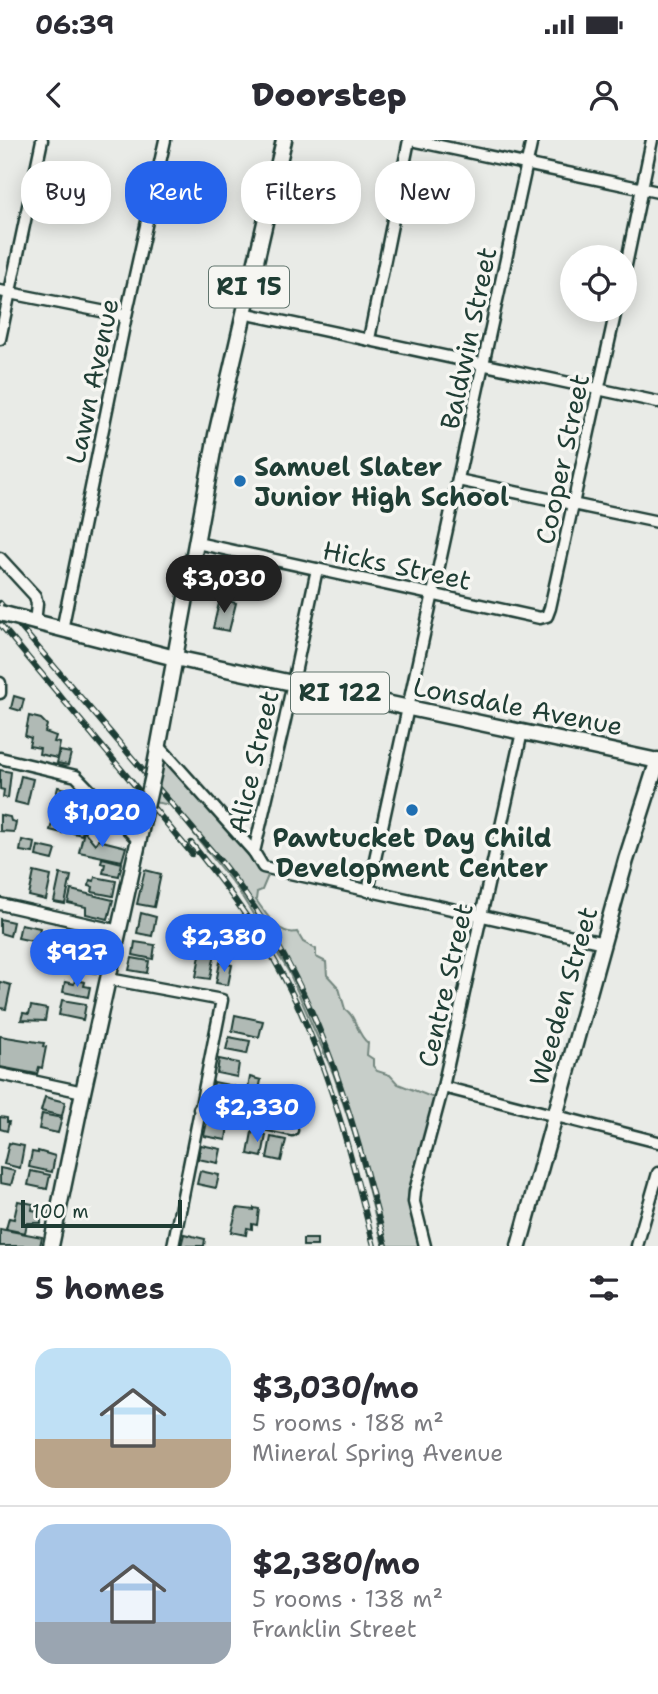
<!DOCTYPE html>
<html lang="en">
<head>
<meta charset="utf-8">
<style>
	body { margin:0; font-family:"Shantell Sans",sans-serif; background:#f7f7f7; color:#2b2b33; height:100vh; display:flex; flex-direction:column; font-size:26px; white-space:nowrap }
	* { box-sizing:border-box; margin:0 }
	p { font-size:23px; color:#7c7c81 }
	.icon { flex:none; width:38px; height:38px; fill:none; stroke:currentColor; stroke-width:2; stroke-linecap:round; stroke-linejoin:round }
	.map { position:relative; height:1106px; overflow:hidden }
	.details { display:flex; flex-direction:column; background:#fff; flex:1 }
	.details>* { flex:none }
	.banner { position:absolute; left:21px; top:21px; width:616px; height:63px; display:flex; gap:14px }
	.tools { position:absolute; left:560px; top:105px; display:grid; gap:14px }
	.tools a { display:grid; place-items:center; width:77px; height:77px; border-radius:50%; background:#fff; box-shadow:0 4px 18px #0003; font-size:35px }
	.scale { position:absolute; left:21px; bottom:18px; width:161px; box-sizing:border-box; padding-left:7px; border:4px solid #1f3d34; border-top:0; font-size:19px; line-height:24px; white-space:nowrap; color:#1f3d34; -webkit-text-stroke:5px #f6f6f2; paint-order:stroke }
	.price { position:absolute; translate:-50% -60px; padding:0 16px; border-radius:24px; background:#2563eb; color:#fff; font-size:23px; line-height:46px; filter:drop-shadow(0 2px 4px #0008) }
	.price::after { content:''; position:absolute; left:50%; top:42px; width:21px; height:16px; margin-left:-10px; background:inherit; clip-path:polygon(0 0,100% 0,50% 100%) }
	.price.current { background:#222; color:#fff }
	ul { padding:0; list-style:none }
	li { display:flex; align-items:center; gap:21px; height:175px; padding:0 35px }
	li+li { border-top:2px solid #e1e1e2 }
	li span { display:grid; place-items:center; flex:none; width:196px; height:140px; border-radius:21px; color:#555 }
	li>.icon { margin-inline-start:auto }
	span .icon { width:84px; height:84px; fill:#fffc; stroke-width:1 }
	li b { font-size:30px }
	h2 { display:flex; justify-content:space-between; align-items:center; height:84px; padding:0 35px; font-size:30px }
	.tag { padding:0 24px; border-radius:28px; background:#fff; box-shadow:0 4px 18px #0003; font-size:24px; line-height:63px }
	.tag.current { background:#2563eb; color:#fff }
	.status { display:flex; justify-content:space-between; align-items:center; height:49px; padding:0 35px; background:#fff; direction:ltr }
	.status svg { height:19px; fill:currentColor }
	header { display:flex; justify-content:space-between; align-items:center; height:91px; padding:0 35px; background:#fff; font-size:32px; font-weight:800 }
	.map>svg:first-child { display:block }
	.green { fill:#c7cec9; stroke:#73867e; stroke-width:2 }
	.building { fill:#b0bab5; stroke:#1f3d34; stroke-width:2 }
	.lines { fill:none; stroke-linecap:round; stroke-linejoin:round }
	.minor-casing { stroke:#1f3d34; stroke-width:15 }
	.secondary-casing { stroke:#1f3d34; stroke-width:19 }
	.primary-casing { stroke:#1f3d34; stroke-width:19 }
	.minor { stroke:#f6f6f2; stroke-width:10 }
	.secondary { stroke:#f6f6f2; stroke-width:14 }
	.primary { stroke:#f6f6f2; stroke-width:14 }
	.rail-casing { stroke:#1f3d34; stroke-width:6 }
	.rail { stroke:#f6f6f2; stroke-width:3.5; stroke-dasharray:10; stroke-linecap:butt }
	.primary-bridge-casing { stroke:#1f3d34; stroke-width:19; stroke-linecap:butt }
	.primary-bridge { stroke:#f6f6f2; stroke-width:14 }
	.poi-dot { fill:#1f6fb2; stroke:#f6f6f2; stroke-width:2.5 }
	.labels { text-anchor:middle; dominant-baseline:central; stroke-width:7; stroke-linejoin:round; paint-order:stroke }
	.shield { fill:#f6f6f2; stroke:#60746d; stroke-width:2 }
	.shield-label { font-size:24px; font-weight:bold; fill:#1f3d34 }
	.street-label { font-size:26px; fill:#1f3d34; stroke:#f6f6f2 }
	.poi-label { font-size:26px; font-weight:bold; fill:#1f3d34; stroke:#f6f6f2; text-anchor:start }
</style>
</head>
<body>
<div class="status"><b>06:39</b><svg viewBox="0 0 49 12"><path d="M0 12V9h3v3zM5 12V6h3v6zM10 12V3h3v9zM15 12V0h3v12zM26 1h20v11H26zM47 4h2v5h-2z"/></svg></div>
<header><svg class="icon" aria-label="back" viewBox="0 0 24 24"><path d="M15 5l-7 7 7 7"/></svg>Doorstep<svg class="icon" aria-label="person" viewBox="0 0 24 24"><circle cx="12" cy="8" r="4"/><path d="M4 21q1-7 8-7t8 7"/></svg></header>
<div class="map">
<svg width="658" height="1106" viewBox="0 0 658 1106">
	<rect width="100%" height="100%" fill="#e9ebe7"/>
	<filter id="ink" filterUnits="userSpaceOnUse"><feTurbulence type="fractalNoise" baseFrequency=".0143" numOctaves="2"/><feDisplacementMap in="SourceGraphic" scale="14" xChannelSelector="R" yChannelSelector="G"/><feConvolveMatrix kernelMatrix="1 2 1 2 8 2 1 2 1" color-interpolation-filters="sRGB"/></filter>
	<g filter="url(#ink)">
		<path class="green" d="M158 606 270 731 262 750 257 752 256 760C266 773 278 796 297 792L303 802 316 809V817L326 822 327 835 339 848 345 869C357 877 356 894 368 903L367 915 373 919V926L377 931 390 935 398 944 437 959 416 1047 425 1106H383L356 1002 333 933 289 832 238 750 171 665 147 661Z"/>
		<g class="building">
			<path d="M220 459 236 463 229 491 213 488Z"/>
			<path d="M14 556 24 559 21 571 11 568Z"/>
			<path d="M29 576 41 579 47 585 45 592 56 596 54 602 60 603 57 618 39 614 40 608 29 606 31 598 25 596Z"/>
			<path d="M60 611 71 613 68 625 57 623Z"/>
			<path d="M0 630 11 632 8 658 3 657 4 650 0 649Z"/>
			<path d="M21 636 33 639 27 665 15 662Z"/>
			<path d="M58 647 71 650 67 667 54 664Z"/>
			<path d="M76 651 89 654 86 671 72 668Z"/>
			<path d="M0 675 10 677 11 681 16 682 14 692 0 691Z"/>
			<path d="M77 675 85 676 82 695 73 693Z"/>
			<path d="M54 676 65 678 62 693 50 690Z"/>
			<path d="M84 691 95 704 98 700 126 707 122 721 79 712Z"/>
			<path d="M22 700 35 703 33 713 20 711Z"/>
			<path d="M38 706 56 710 53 720 36 716Z"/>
			<path d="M102 718 122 723 119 736 103 733 105 724 101 723Z"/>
			<path d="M145 730 161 734 154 767 137 764Z"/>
			<path d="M34 732 51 736 46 760 29 756Z"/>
			<path d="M60 734 71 736 65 764 54 762Z"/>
			<path d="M95 737 116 741 113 756 92 752 93 747 89 746 90 740 94 741Z"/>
			<path d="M71 750 113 760 108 779 86 774V767L68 763Z"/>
			<path d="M141 773 156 777 152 796 137 793Z"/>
			<path d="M0 779 13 782 10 796 0 793Z"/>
			<path d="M21 784 40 788 37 802 18 798Z"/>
			<path d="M48 790 59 792 56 810H44Z"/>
			<path d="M86 794 104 797 101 818 81 814Z"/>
			<path d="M135 802 155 805 153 819 133 815Z"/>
			<path d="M201 810 215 813 210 839 196 837Z"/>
			<path d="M79 815 99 820 96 833 76 829Z"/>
			<path d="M132 818 149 821 147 833 129 830Z"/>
			<path d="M220 822 232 825 228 845 216 843Z"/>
			<path d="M75 840 85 842 84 846 90 847 88 857 63 852 65 842 74 844Z"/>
			<path d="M0 842 11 845 6 869 0 868Z"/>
			<path d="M62 860 86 864 83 880 59 875Z"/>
			<path d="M31 866 47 869 45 881 21 880 23 873 29 874Z"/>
			<path d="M235 875 263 881 259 897 232 891Z"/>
			<path d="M0 896 44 903 43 906 46 907 42 928 39 927 37 934 0 927Z"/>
			<path d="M229 897 250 901 247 914 226 910Z"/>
			<path d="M219 919 239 923 237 937 217 933Z"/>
			<path d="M250 937 261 940 259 950 248 948Z"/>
			<path d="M214 942 234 946 232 960 212 956Z"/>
			<path d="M246 948 259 950 257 960H254V963L244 961Z"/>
			<path d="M263 948 272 951 270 962 276 963 273 975 257 972Z"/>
			<path d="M279 949 288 950 287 962 278 961Z"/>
			<path d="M45 957 65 962 62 976 41 971Z"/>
			<path d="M42 974 62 978 58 993 39 989Z"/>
			<path d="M0 977 7 978V982H9L7 991 0 989Z"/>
			<path d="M207 981 228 985 226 1000 204 996Z"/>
			<path d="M252 992 266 995 262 1017 248 1014Z"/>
			<path d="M271 997 286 1000 281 1021 267 1018Z"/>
			<path d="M9 1003 24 1006 20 1028 4 1024Z"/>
			<path d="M201 1005 221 1009 218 1023 198 1019Z"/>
			<path d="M38 1011 55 1016 52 1032 29 1027 32 1012 38 1013Z"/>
			<path d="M0 1028 15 1031 11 1045 0 1043Z"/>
			<path d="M31 1031 50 1035 47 1049 28 1045Z"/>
			<path d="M200 1031 219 1035 216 1048 197 1044Z"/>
			<path d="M18 1061 33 1064 32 1070 41 1072V1083H27L25 1093 6 1089 9 1078 14 1079Z"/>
			<path d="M237 1068 254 1070V1068L259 1069 257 1085 252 1084V1089L247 1088 246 1095 231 1092Z"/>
			<path d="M0 1089 42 1097 40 1106H0Z"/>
			<path d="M184 1094 205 1099 204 1106H181Z"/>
			<rect x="303" y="1099" width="14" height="7"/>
		</g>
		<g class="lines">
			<defs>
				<g id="minor">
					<path d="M411 0 658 52"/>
					<path d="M625 130 652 0"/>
					<path d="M0 151 126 176"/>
					<path d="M243 173 658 262"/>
					<path d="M0 199 42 0"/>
					<path d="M369 199 409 0"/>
					<path d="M458 340 658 382"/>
					<path d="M197 403 540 478 547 476 550 468 616 170"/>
					<path d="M0 418 35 456 37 464 35 483"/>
					<path d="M62 490 126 176 165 0"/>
					<path d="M0 543V553"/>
					<path d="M159 606 254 712 263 727 604 803"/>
					<path d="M0 618 76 636 139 701"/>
					<path d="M254 712 285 580 317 429"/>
					<path d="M368 751 532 0"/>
					<path d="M0 764 119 791"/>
					<path d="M109 839 222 860 173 1106"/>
					<path d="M0 934 83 952"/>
					<path d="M443 947 658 1002"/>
					<path d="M199 969 292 990"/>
					<path d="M425 1106 414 1062 415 1051 443 947 522 592"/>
					<path d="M637 1106 658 1033"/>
				</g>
				<path id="secondary" d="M519 1106 626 720 658 620"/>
				<g id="primary">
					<path d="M23 479 175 518 658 621"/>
					<path d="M154 631 216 295 284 0"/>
					<path d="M51 1106 83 952 146 667"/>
				</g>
			</defs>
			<use href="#minor" class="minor-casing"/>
			<use href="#secondary" class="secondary-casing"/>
			<use href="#primary" class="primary-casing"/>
			<use href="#minor" class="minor"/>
			<use href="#secondary" class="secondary"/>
			<use href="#primary" class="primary"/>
			<defs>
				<g id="rail">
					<path d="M0 463 222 723C318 844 348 961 386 1106"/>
					<path d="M0 484 192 714"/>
					<path d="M191 703C224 744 257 787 282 834 328 919 350 1013 374 1106"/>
				</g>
			</defs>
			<use href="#rail" class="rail-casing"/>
			<use href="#rail" class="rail"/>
			<defs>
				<g id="primary-bridge">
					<path d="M0 473 23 479"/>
					<path d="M146 667 154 631"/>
				</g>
			</defs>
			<use href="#primary-bridge" class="primary-bridge-casing"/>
			<use href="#primary-bridge" class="primary-bridge"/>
		</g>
	</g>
	<g class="poi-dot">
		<circle cx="240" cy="341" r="7"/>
		<circle cx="412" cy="670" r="7"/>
	</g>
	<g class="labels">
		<g class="shield">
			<rect x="209" y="126.5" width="80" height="41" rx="5"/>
			<rect x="291" y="532.5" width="98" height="41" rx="5"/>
		</g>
		<g class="shield-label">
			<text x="249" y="147">RI 15</text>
			<text x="340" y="553">RI 122</text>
		</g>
		<g class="street-label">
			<text transform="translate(468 198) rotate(-78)">Baldwin Street</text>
			<text transform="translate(92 241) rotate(-78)">Lawn Avenue</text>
			<text transform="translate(562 319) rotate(-78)">Cooper Street</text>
			<text transform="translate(397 425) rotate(12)">Hicks Street</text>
			<text transform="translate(518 566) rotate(11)">Lonsdale Avenue</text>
			<text transform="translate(253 622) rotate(-77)">Alice Street</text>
			<text transform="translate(445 845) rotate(-77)">Centre Street</text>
			<text transform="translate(563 856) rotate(-74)">Weeden Street</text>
		</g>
		<g class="poi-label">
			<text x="254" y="326">Samuel Slater<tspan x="254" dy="30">Junior High School</tspan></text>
			<text x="412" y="697" text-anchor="middle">Pawtucket Day Child<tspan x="412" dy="30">Development Center</tspan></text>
		</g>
	</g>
</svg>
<div class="tools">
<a><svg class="icon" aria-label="locate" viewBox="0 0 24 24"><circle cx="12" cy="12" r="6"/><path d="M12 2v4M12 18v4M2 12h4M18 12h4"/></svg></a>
</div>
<div class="scale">100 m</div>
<b class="price current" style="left:224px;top:475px">$3,030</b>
<b class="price" style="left:102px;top:709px">$1,020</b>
<b class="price" style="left:224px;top:834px">$2,380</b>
<b class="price" style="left:77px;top:849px">$927</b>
<b class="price" style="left:257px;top:1004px">$2,330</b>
<div class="banner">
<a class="tag">Buy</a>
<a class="tag current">Rent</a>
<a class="tag">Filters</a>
<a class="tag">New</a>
</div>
</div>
<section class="details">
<h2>5 homes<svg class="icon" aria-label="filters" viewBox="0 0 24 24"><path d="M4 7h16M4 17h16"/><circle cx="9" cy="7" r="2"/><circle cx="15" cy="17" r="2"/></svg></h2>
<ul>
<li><span style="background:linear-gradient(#bfe0f5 65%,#b9a48a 0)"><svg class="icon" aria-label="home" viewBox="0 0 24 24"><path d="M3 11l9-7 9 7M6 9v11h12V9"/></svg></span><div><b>$3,030/mo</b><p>5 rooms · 188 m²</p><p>Mineral Spring Avenue</p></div></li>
<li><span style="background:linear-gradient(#a9c7e8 70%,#9aa5b1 0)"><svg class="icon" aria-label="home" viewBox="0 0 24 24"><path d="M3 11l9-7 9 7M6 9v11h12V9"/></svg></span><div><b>$2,380/mo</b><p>5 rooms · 138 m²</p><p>Franklin Street</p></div></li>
</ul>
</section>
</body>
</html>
